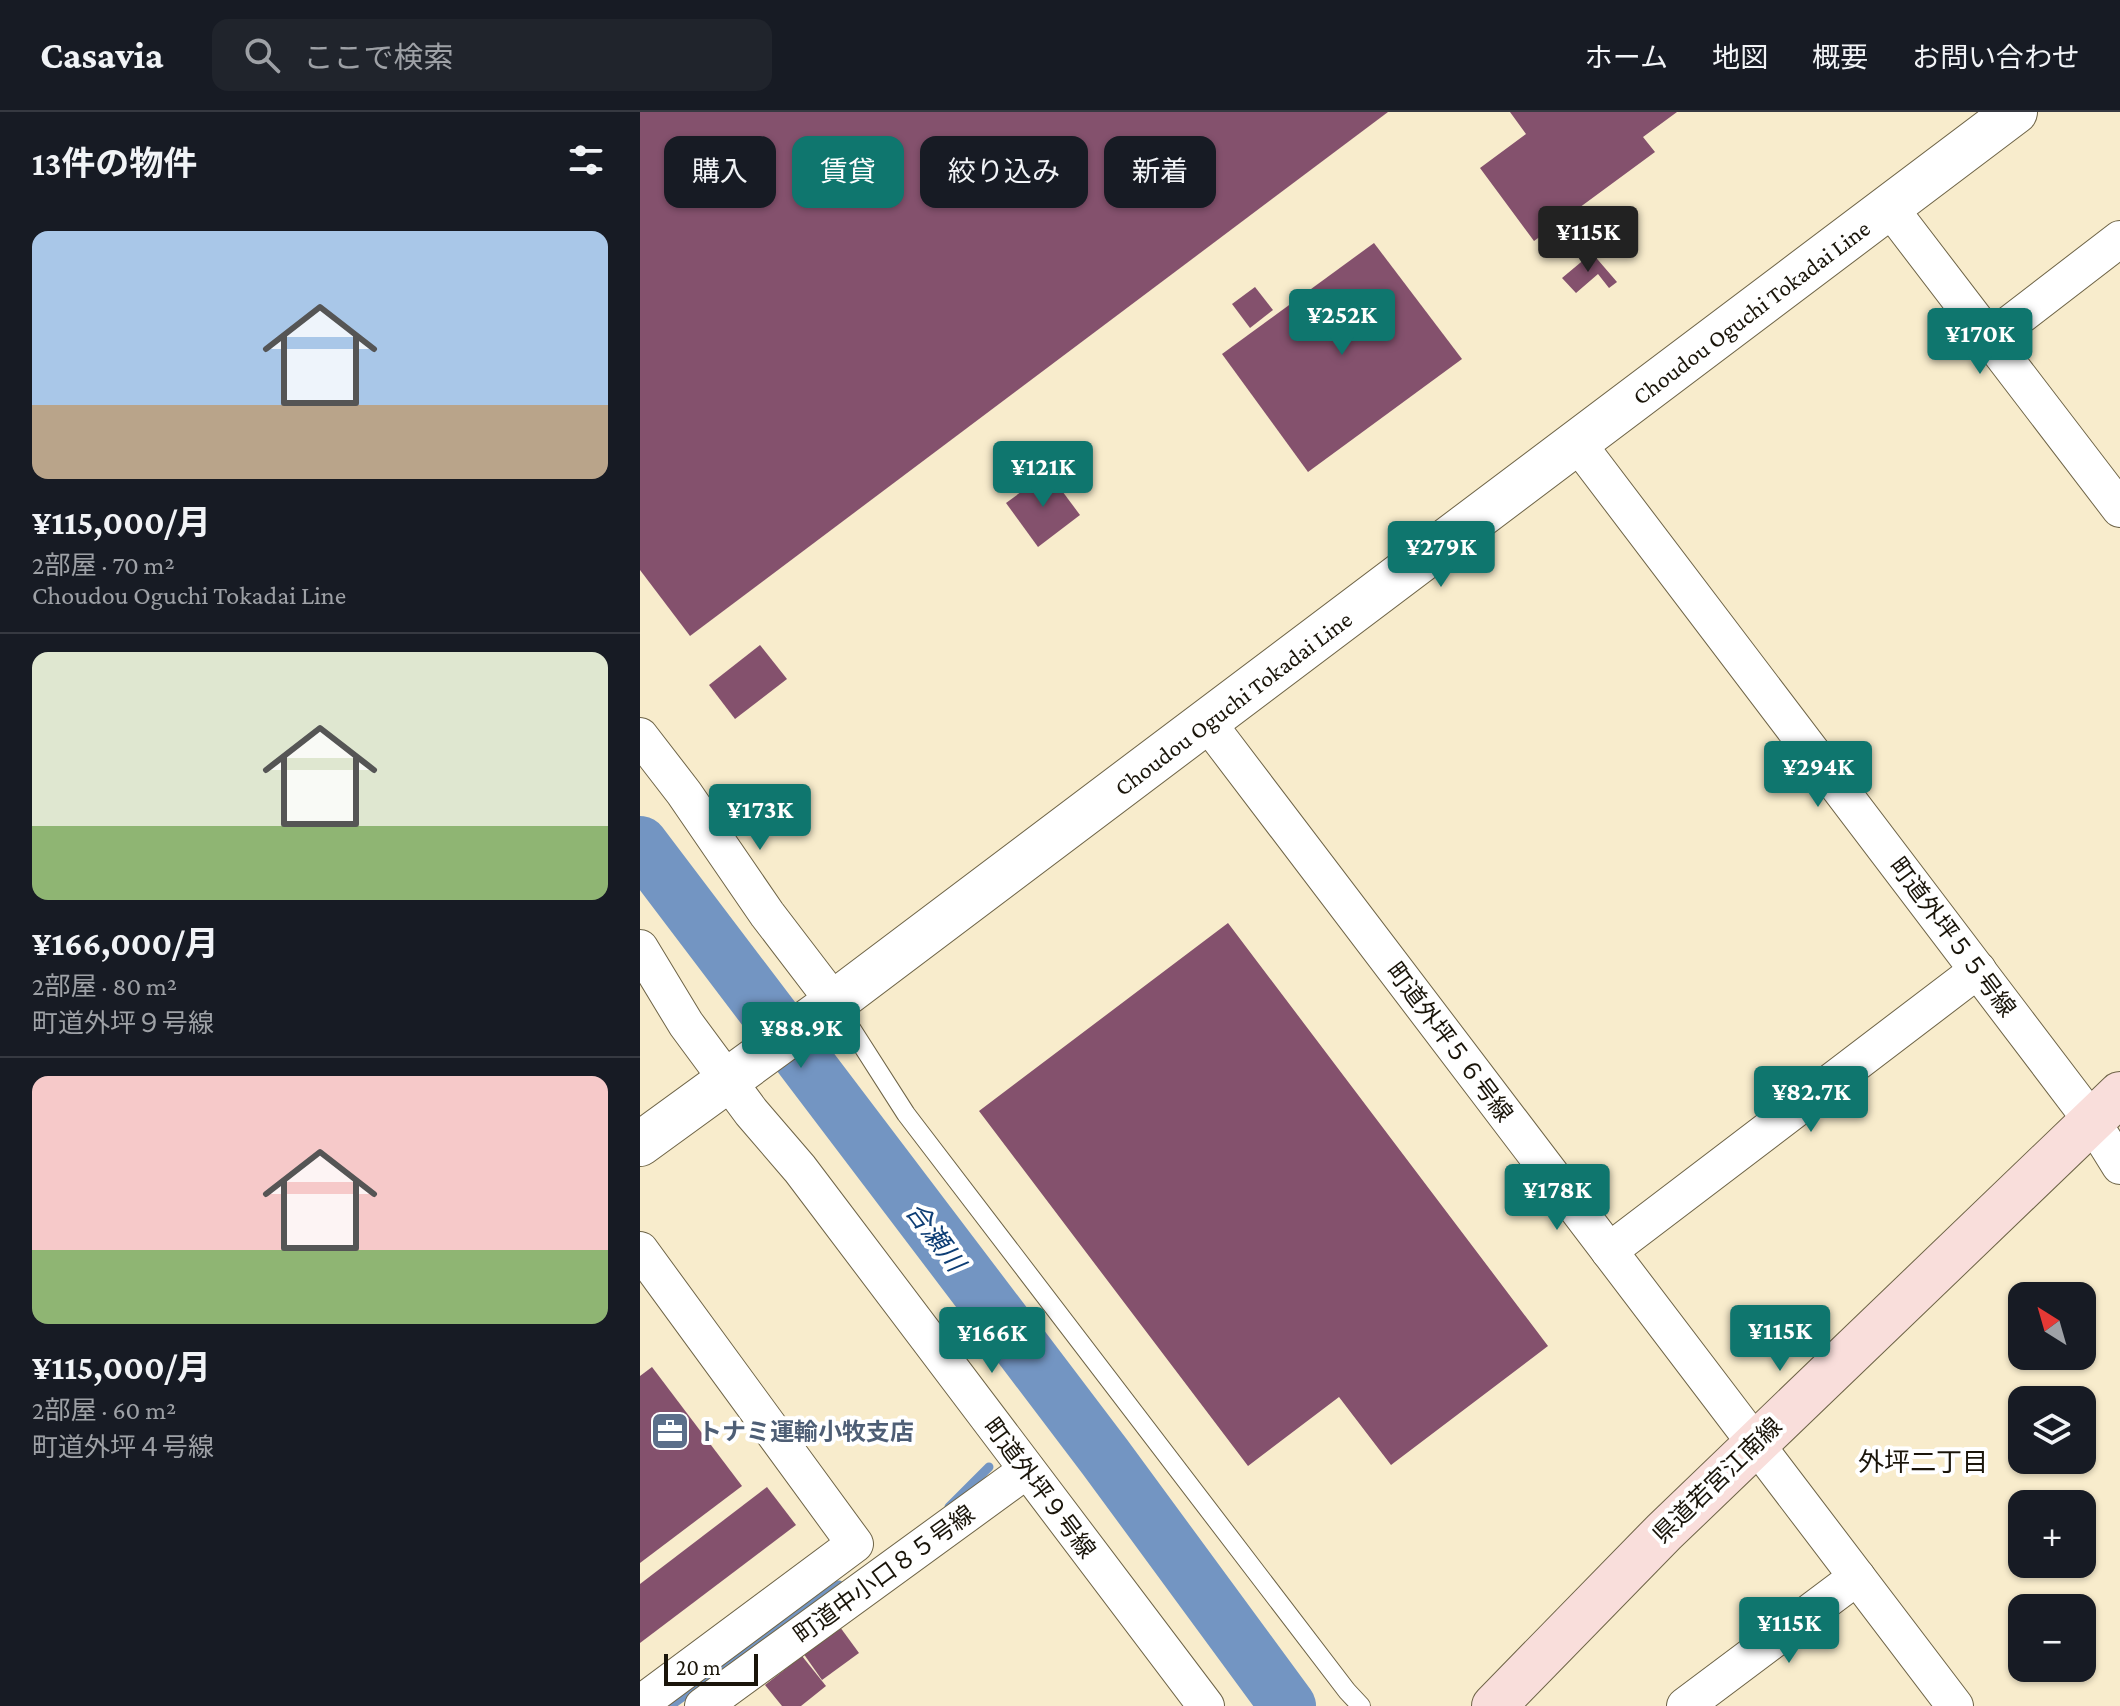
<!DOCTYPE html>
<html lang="ja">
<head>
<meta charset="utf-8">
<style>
	body { margin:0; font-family:"Crimson Pro","Noto Sans JP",serif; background:#20242c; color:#f1f3f6; height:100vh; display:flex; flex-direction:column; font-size:30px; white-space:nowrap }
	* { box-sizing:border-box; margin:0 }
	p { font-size:26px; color:#9ea1a6 }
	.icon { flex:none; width:44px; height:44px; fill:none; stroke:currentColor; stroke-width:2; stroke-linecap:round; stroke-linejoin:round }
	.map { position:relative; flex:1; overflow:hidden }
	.details { display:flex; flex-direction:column; background:#171b24; width:640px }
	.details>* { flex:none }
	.banner { position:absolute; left:24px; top:24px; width:760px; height:72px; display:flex; gap:16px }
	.needle { width:52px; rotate:323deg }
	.buttons { position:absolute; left:1368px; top:1170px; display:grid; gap:16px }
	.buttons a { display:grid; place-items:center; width:88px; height:88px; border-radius:16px; background:#171b24; box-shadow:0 2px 6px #0004; font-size:40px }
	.scale { position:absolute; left:24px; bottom:20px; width:94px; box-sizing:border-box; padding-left:8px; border:4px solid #1a150a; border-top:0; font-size:22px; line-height:28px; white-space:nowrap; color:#1a150a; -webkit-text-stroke:6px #fff; paint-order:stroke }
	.price { position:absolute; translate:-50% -68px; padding:0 18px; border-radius:8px; background:#0f766e; color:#fff; font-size:26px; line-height:52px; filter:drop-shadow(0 2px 4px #0008) }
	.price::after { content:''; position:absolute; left:50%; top:48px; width:24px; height:18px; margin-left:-12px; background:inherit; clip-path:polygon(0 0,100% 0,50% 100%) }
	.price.current { background:#222; color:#fff }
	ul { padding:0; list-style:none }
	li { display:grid; align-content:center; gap:16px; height:424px; padding:0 32px }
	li+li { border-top:2px solid #363941 }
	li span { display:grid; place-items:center; height:248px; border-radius:16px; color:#555 }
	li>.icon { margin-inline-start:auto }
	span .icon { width:144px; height:144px; fill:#fffc; stroke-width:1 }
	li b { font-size:34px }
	h2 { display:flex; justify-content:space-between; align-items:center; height:96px; padding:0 32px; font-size:34px }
	.chip { padding:0 28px; border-radius:16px; background:#171b24; box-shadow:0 2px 6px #0004; font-size:28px; line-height:72px }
	.chip.current { background:#0f766e; color:#fff }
	header { display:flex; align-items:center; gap:48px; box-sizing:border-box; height:112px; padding:0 40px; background:#171b24; border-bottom:2px solid #363941 }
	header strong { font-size:38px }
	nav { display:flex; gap:44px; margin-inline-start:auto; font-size:28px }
	.search { width:560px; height:72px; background:#20242c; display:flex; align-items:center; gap:20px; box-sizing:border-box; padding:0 28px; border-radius:16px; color:#9ea1a6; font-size:30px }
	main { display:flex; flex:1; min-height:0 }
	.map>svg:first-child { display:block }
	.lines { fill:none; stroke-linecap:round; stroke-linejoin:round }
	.stream { stroke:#7395c2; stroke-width:9 }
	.river { stroke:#7395c2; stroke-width:56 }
	.building { fill:#84516d }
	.service-casing { stroke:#6e6447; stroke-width:20 }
	.minor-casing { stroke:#6e6447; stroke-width:38 }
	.tertiary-casing { stroke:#6e6447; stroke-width:46 }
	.secondary-casing { stroke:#6e6447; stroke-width:46 }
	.service { stroke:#fff; stroke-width:18 }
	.minor { stroke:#fff; stroke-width:36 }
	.tertiary { stroke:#fff; stroke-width:44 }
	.secondary { stroke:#f9dedb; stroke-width:44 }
	.labels { text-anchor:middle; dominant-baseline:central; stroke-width:8; stroke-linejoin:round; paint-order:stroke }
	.street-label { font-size:24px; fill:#1a150a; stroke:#fff }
	.service-label { font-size:24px; font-weight:bold; fill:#4e5e75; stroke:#fff; text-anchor:start }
	.water-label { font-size:26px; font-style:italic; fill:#0d3d74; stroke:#fff }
	.neighbourhood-label { font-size:26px; fill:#1a150a; stroke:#fff }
</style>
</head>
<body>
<header>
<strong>Casavia</strong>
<div class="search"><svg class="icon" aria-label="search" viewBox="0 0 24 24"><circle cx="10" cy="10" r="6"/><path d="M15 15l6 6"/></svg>ここで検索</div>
<nav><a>ホーム</a><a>地図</a><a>概要</a><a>お問い合わせ</a></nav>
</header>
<main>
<section class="details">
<h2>13件の物件<svg class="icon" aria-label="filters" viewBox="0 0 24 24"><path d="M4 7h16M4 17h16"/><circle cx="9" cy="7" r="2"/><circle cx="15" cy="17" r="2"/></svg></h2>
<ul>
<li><span style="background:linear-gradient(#a9c7e8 70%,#b9a48a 0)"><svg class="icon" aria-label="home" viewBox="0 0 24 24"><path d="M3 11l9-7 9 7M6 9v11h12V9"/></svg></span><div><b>¥115,000/月</b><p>2部屋 · 70 m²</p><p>Choudou Oguchi Tokadai Line</p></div></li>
<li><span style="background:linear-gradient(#dfe7d0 70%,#8fb573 0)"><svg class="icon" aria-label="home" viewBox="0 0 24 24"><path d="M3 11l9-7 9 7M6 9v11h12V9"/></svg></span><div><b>¥166,000/月</b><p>2部屋 · 80 m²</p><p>町道外坪９号線</p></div></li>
<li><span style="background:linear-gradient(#f6c9c9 70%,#8fb573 0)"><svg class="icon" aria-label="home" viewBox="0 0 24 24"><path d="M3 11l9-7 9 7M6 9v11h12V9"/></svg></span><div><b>¥115,000/月</b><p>2部屋 · 60 m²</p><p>町道外坪４号線</p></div></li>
</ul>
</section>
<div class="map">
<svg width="1480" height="1594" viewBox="0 0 1480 1594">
	<rect width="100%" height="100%" fill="#f8eccc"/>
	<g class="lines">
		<g class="stream">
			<path d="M309 1395 349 1355"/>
			<path d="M30 1594 199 1473"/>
		</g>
		<path class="river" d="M0 732 465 1345 648 1594"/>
	</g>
	<g class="building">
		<path d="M0 0H748L50 524 0 458Z"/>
		<path d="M870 0H1037L1003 25 1015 40 894 129 840 56 886 22Z"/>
		<path d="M734 131 822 247 668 360 582 242Z"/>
		<path d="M952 141 977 170 969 176 958 162 936 181 922 166Z"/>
		<path d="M615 175 633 198 610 216 592 192Z"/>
		<path d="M408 360 440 403 398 435 366 391Z"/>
		<path d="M120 533 147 567 95 607 69 573Z"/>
		<path d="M588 811 908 1234 751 1353 699 1285 608 1354 339 999Z"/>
		<path d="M12 1255 102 1374 0 1451V1264Z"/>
		<path d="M127 1375 156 1413 0 1531V1472Z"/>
		<path d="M200 1515 219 1541 182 1568 163 1541Z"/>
		<path d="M162 1544 186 1574 161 1594H142L125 1573Z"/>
	</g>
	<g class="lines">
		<defs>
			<path id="service" d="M195 891 266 1002 707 1579 721 1594"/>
			<g id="minor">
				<path d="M1249 95 1480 397"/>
				<path d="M1350 227 1480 127"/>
				<path d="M938 332 1452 1009 1480 1054"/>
				<path d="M567 610 1315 1594"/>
				<path d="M0 624 44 681 127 802 195 891"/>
				<path d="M0 836 46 912 111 1000 160 1057 566 1594"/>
				<path d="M0 1138 215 1432 0 1592"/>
				<path d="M969 1139 1338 858"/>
				<path d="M63 1594 387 1358"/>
				<path d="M1045 1594 1217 1465"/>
			</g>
			<path id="tertiary" d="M0 1032 184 898 1375 0"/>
			<path id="secondary" d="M854 1594 1024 1420 1480 982"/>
		</defs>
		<use href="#service" class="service-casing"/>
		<use href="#minor" class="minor-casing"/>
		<use href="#tertiary" class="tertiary-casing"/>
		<use href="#secondary" class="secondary-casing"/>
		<use href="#service" class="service"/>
		<use href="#minor" class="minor"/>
		<use href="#tertiary" class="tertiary"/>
		<use href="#secondary" class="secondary"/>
	</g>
	<defs>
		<symbol id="office-square" viewBox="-11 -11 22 22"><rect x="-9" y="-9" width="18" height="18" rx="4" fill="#5c6f8a" stroke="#fff"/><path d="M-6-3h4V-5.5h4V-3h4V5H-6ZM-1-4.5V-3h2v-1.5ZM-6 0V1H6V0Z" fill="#fff"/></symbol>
	</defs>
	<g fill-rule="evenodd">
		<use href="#office-square" x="8" y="1297" width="44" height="44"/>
	</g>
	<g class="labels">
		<g class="street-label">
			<text transform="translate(1111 200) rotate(-37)">Choudou Oguchi Tokadai Line</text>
			<text transform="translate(593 591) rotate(-37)">Choudou Oguchi Tokadai Line</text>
			<text transform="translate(1313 825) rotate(53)">町道外坪５５号線</text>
			<text transform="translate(810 930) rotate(53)">町道外坪５６号線</text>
			<text transform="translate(1077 1368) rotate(-44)">県道若宮江南線</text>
			<text transform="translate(400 1376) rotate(53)">町道外坪９号線</text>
			<text transform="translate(244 1462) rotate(-36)">町道中小口８５号線</text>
		</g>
		<g class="service-label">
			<text x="58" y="1319">トナミ運輸小牧支店</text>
		</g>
		<g class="water-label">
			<text transform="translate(295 1125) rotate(53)">合瀬川</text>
		</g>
		<g class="neighbourhood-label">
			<text x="1283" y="1350">外坪二丁目</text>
		</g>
	</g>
</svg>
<div class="buttons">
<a><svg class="needle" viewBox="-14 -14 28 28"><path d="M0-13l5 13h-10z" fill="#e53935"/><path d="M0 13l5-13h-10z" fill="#9ea1a6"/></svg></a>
<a><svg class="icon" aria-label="layers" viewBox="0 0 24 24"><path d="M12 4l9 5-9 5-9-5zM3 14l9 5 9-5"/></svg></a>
<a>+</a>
<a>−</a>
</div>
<div class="scale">20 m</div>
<b class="price current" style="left:948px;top:162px">¥115K</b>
<b class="price" style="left:702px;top:245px">¥252K</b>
<b class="price" style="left:1340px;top:264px">¥170K</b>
<b class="price" style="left:403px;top:397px">¥121K</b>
<b class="price" style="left:801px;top:477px">¥279K</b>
<b class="price" style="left:1178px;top:697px">¥294K</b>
<b class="price" style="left:120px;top:740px">¥173K</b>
<b class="price" style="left:161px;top:958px">¥88.9K</b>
<b class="price" style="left:1171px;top:1022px">¥82.7K</b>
<b class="price" style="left:917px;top:1120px">¥178K</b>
<b class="price" style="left:1140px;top:1261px">¥115K</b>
<b class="price" style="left:352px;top:1263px">¥166K</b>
<b class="price" style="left:1149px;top:1553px">¥115K</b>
<div class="banner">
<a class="chip">購入</a>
<a class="chip current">賃貸</a>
<a class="chip">絞り込み</a>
<a class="chip">新着</a>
</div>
</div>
</main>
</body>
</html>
